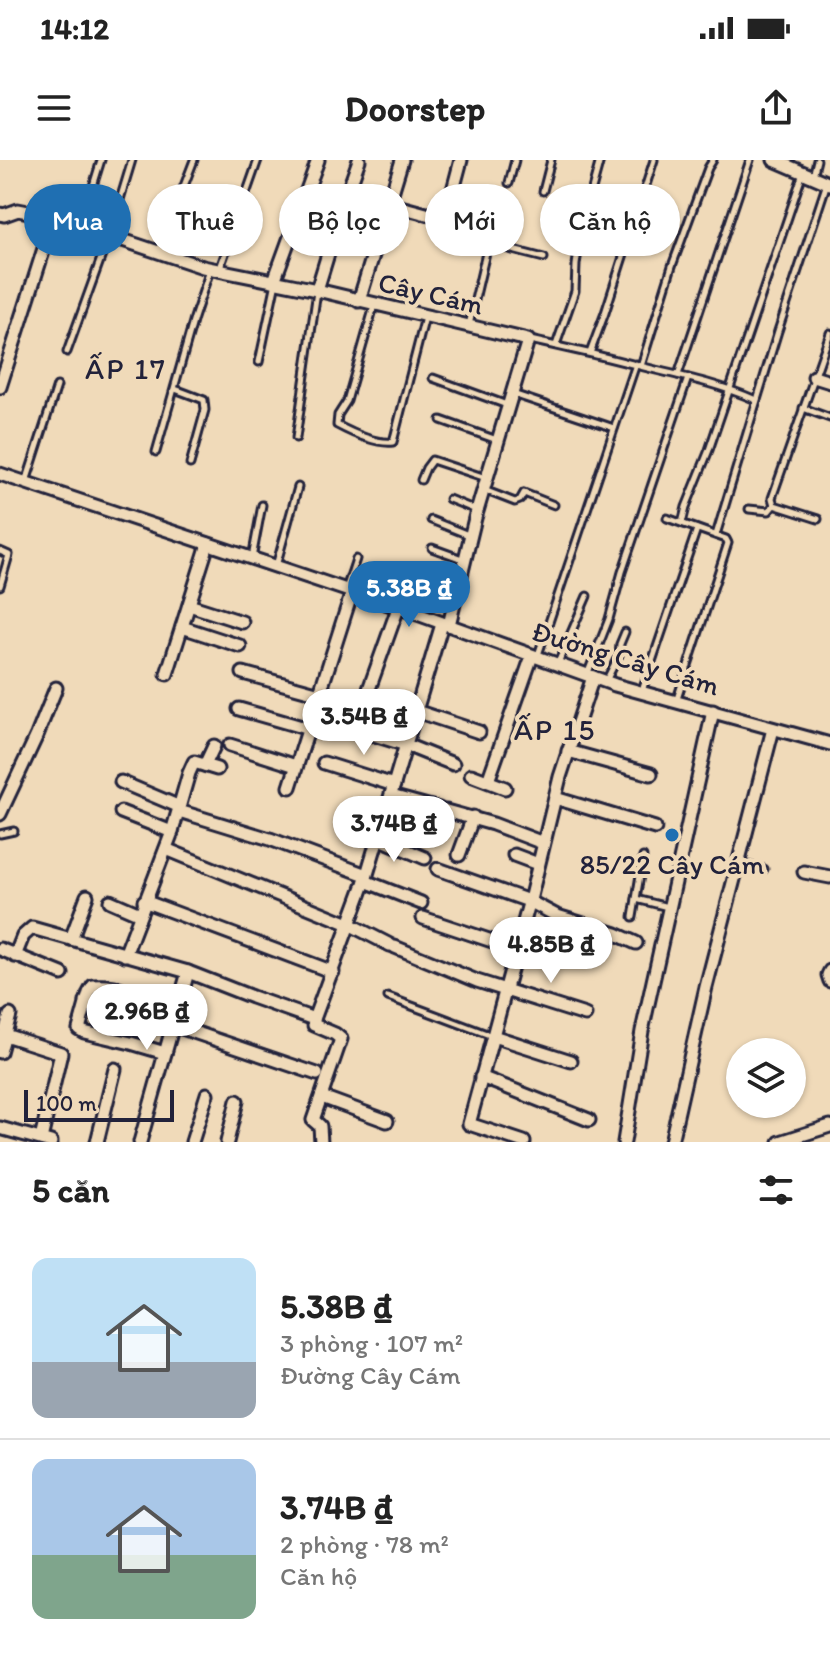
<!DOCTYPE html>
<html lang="vi">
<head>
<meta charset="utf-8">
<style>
	body { margin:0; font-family:Itim,sans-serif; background:#f6f6f6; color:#222; height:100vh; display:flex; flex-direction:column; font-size:30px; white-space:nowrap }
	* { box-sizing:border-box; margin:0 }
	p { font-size:26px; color:#767676 }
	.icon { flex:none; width:44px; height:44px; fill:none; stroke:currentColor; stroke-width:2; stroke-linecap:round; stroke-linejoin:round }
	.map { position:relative; height:982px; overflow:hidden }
	.panel { display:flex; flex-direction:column; background:#fff; flex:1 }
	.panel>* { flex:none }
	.hud { position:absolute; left:24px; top:24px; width:782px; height:72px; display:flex; gap:16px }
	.buttons { position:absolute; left:726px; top:878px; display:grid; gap:16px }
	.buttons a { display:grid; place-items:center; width:80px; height:80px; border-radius:50%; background:#fff; box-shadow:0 2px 6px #0004; font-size:40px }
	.scale { position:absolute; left:24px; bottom:20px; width:150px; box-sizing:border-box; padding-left:8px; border:4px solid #22223b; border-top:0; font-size:22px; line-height:28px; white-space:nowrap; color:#22223b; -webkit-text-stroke:6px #f0dab9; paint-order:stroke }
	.price { position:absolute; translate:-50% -68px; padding:0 18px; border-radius:28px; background:#fff; color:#222; font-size:26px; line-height:52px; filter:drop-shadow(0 2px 4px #0008) }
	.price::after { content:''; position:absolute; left:50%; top:48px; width:24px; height:18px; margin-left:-12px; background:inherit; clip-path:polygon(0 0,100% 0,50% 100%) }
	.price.on { background:#1f6fb2; color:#fff }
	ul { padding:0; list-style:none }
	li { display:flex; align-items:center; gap:24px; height:200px; padding:0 32px }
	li+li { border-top:2px solid #e0e0e0 }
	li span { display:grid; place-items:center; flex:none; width:224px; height:160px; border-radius:16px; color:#555 }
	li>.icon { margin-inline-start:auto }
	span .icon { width:96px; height:96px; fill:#fffc; stroke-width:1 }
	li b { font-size:34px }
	h2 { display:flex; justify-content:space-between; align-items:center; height:96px; padding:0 32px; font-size:34px }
	.pill { padding:0 28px; border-radius:36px; background:#fff; box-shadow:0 2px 6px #0004; font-size:28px; line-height:72px }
	.pill.on { background:#1f6fb2; color:#fff }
	.status { display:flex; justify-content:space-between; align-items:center; height:56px; padding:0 40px; background:#fff; direction:ltr }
	.status svg { height:22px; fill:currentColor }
	header { display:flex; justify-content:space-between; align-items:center; height:104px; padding:0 32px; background:#fff; font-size:36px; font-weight:700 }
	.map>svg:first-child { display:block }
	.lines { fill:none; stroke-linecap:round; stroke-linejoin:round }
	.lane-casing { stroke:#22223b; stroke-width:11 }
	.street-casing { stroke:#22223b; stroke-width:17 }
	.lane { stroke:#f0dab9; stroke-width:5 }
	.street { stroke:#f0dab9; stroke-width:11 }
	.poi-dot { fill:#1f6fb2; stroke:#f0dab9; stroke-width:3 }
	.labels { text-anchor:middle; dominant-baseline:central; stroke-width:8; stroke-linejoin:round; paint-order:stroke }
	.street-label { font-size:28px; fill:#22223b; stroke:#f0dab9 }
	.poi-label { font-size:28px; fill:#22223b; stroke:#f0dab9 }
	.neighbourhood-label { font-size:30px; letter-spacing:2px; fill:#22223b; stroke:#f0dab9 }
</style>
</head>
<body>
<div class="status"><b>14:12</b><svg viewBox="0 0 49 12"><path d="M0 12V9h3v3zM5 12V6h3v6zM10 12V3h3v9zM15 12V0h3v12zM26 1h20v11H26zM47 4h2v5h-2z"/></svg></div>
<header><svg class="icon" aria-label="menu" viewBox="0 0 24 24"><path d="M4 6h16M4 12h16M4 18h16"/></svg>Doorstep<svg class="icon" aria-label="share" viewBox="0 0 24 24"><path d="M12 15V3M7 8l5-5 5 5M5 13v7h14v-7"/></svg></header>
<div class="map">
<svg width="830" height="982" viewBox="0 0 830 982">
	<rect width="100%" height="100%" fill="#f0dab9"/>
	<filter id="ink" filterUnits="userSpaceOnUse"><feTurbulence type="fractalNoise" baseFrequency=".0125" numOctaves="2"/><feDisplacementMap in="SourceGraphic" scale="16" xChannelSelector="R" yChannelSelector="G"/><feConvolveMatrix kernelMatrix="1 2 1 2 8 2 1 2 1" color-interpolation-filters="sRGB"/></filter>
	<g filter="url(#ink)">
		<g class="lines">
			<defs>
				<g id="lane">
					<path d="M813 16 817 0"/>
					<path d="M509 23 515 0"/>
					<path d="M543 31 551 0"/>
					<path d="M81 65 101 0"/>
					<path d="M489 84 544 98"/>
					<path d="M159 91 194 0"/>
					<path d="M220 108 258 0"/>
					<path d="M374 146 347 241 338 255 337 265C352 273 375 284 393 282L425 157"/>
					<path d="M469 165 493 63"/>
					<path d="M530 180C572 189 614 199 656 210 690 218 724 226 756 240"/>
					<path d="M556 185 575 131 576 105 581 70 600 0"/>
					<path d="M67 192 109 76 132 0"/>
					<path d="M590 193 605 153 654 0"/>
					<path d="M259 202 276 122"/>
					<path d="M641 206 672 106 708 8 713 0"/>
					<path d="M678 215 750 0"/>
					<path d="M433 218 507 245"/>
					<path d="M175 229 204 240 205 250 190 304"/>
					<path d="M513 234 614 268"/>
					<path d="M803 248 830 258"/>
					<path d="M441 260 497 280"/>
					<path d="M296 278 317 131"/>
					<path d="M156 292 194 158 210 110"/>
					<path d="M421 320 426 308 432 300 486 318"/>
					<path d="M26 322 57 226"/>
					<path d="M484 330 515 342 520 340 524 333 554 345"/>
					<path d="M449 339 476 350"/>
					<path d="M749 349 769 351 774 345"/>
					<path d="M667 358 726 379 728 383 676 542"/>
					<path d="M818 359 774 345 772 338 830 173"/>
					<path d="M431 360 471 376"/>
					<path d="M682 363 686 347 709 290 803 13"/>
					<path d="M716 375 778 171 827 23"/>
					<path d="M432 388 465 400"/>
					<path d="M0 391 9 395 0 426"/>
					<path d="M252 398 262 345"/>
					<path d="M276 406 298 327"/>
					<path d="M346 429 356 399"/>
					<path d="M538 495 636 204"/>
					<path d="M558 503 587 436"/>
					<path d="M587 515 609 459 622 412 688 218"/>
					<path d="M606 521 619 495 620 484 625 472"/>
					<path d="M642 531 697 369"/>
					<path d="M0 674 14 671"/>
					<path d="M738 703 764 709"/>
					<path d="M636 739 668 747"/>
					<path d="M633 757 643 697"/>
					<path d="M388 837 492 876"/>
				</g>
				<g id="street">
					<path d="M774 0 830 24"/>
					<path d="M389 44 445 59"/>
					<path d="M0 54 4 55 18 50 54 57 203 107 317 130 528 180 475 358 449 465"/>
					<path d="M443 68 461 0"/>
					<path d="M274 121 318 0"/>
					<path d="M317 130 341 51 359 0"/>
					<path d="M359 141 402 0"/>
					<path d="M814 217 830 222"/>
					<path d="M0 227 54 57"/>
					<path d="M0 314 409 451 615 525 830 584"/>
					<path d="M189 445 242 462"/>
					<path d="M182 467 240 486"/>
					<path d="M243 513 320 534"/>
					<path d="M167 514 208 384"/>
					<path d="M368 532 398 448"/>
					<path d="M239 549 309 569"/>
					<path d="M416 551 479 572"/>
					<path d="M313 556 406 585 453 604"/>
					<path d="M230 585 296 606"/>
					<path d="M568 591 651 614"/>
					<path d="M324 603 394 625"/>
					<path d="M205 605 214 586"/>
					<path d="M471 615 505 628"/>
					<path d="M488 621 532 496"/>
					<path d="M121 622 180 647"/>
					<path d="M290 627 352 432"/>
					<path d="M391 636 439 649"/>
					<path d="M555 638 655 668"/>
					<path d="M179 651 270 679 366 715"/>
					<path d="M446 651 493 664 543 683"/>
					<path d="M121 652 172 672"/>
					<path d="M0 654 37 575 56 528"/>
					<path d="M378 678 425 698"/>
					<path d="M166 689 349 764 390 785"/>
					<path d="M459 695 473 657"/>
					<path d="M514 695 538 704"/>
					<path d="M438 709 529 741 557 756 616 774 636 783"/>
					<path d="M804 712 830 717"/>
					<path d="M365 721 421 743"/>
					<path d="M110 741 140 754"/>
					<path d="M144 741 333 812"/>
					<path d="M423 758 516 789 567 800"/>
					<path d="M71 779 87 736"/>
					<path d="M395 787 477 821 585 855"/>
					<path d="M0 789 62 814"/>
					<path d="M125 795 172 672 189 613 194 602 217 609"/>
					<path d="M15 796 23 776 32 768 188 812 252 837 314 859"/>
					<path d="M830 811 828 815 830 821"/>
					<path d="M86 841 114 851"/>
					<path d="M136 841C128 826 108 825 93 826L89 833 79 869 84 872 131 883 165 893"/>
					<path d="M173 865 317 914"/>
					<path d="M5 875 61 893 41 979"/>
					<path d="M493 876 571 901"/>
					<path d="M0 892 10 855"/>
					<path d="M481 917 589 960"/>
					<path d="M322 937 387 961"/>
					<path d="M0 968 51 982"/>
					<path d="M97 982 115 909"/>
					<path d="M140 982 188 812"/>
					<path d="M192 982 207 934"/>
					<path d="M227 982 237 941"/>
					<path d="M321 982 320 966 313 960 341 879 335 874 314 865V859L365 721 442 464"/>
					<path d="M524 982 469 964 531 736 560 617 593 517"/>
					<path d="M624 982 642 871 713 551"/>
					<path d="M671 982 706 827 773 569"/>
					<path d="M780 982 830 966"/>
				</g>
			</defs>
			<use href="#lane" class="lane-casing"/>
			<use href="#street" class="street-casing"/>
			<use href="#lane" class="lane"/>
			<use href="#street" class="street"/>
		</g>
	</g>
	<circle class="poi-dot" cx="672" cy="675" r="8"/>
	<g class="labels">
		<g class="street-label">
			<text transform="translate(431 133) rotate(13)">Cây Cám</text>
			<text transform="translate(626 498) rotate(17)">Đường Cây Cám</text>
		</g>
		<g class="poi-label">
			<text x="672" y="704">85/22 Cây Cám</text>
		</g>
		<g class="neighbourhood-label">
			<text x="126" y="208">ẤP 17</text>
			<text x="555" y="569">ẤP 15</text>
		</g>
	</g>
</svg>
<div class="buttons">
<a><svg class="icon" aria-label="layers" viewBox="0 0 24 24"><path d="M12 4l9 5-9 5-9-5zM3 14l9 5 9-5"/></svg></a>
</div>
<div class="scale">100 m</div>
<b class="price on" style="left:409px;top:469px">5.38B ₫</b>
<b class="price" style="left:364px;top:597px">3.54B ₫</b>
<b class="price" style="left:394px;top:704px">3.74B ₫</b>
<b class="price" style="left:551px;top:825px">4.85B ₫</b>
<b class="price" style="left:147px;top:892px">2.96B ₫</b>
<div class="hud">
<a class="pill on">Mua</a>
<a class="pill">Thuê</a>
<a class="pill">Bộ lọc</a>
<a class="pill">Mới</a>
<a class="pill">Căn hộ</a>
</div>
</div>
<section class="panel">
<h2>5 căn<svg class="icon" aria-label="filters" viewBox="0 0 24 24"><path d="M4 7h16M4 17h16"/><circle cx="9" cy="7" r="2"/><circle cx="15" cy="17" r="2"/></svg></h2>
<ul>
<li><span style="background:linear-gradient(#bfe0f5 65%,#9aa5b1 0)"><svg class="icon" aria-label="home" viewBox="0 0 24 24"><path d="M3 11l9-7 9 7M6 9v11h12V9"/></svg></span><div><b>5.38B ₫</b><p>3 phòng · 107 m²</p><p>Đường Cây Cám</p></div></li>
<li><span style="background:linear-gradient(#a9c7e8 60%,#7fa58c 0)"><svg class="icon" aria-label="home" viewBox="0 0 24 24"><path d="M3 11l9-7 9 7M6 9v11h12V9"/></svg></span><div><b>3.74B ₫</b><p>2 phòng · 78 m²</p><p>Căn hộ</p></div></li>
</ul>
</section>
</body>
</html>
